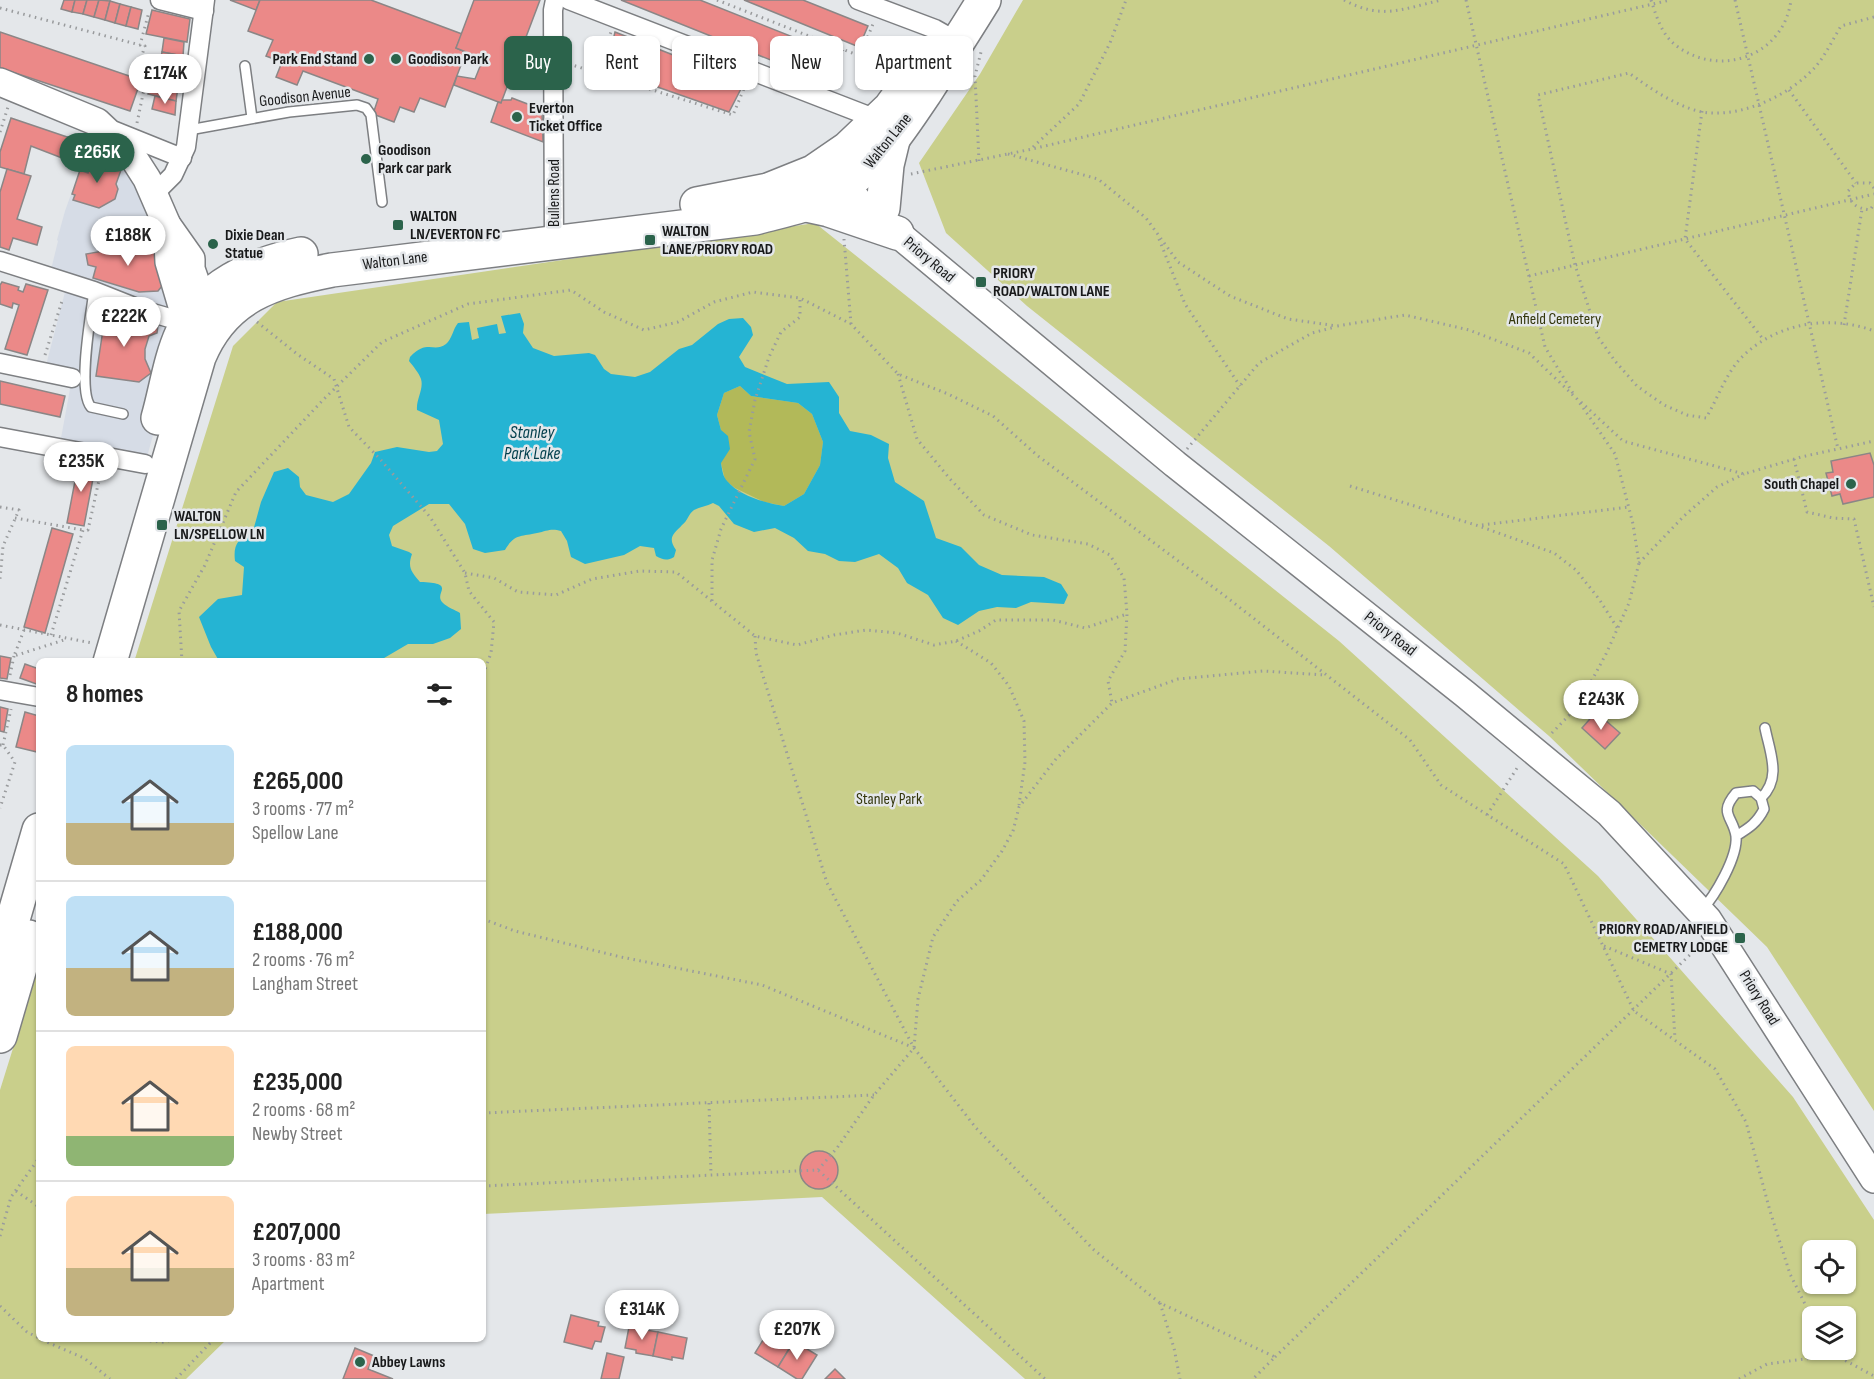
<!DOCTYPE html>
<html lang="en">
<head>
<meta charset="utf-8">
<style>
	body { margin:0; font-family:"Sofia Sans Condensed",sans-serif; background:#f2f2f2; color:#222; height:100vh; display:flex; flex-direction:column; font-size:22px; white-space:nowrap }
	* { box-sizing:border-box; margin:0 }
	p { font-size:20px; color:#767676 }
	.icon { flex:none; width:33px; height:33px; fill:none; stroke:currentColor; stroke-width:2; stroke-linecap:round; stroke-linejoin:round }
	.map { position:relative; flex:1; overflow:hidden }
	.side { position:absolute; left:36px; top:658px; width:450px; height:684px; display:flex; flex-direction:column; background:#fff; border-radius:9px; box-shadow:0 2px 4px #0004 }
	.side>* { flex:none }
	.top-card { position:absolute; left:504px; top:36px; width:570px; height:54px; display:flex; gap:12px }
	.controls { position:absolute; left:1802px; top:1240px; display:grid; gap:12px }
	.controls a { display:grid; place-items:center; width:54px; height:54px; border-radius:9px; background:#fff; box-shadow:0 2px 4px #0004; font-size:30px }
	.price { position:absolute; translate:-50% -51px; padding:0 14px; border-radius:21px; background:#fff; color:#222; font-size:20px; line-height:39px; filter:drop-shadow(0 2px 3px #0008) }
	.price::after { content:''; position:absolute; left:50%; top:36px; width:18px; height:14px; margin-left:-9px; background:inherit; clip-path:polygon(0 0,100% 0,50% 100%) }
	.price.current { background:#2b634b; color:#fff }
	ul { padding:0; list-style:none }
	li { display:flex; align-items:center; gap:18px; height:150px; padding:0 30px }
	li+li { border-top:2px solid #e0e0e0 }
	li span { display:grid; place-items:center; flex:none; width:168px; height:120px; border-radius:9px; color:#555 }
	li>.icon { margin-inline-start:auto }
	span .icon { width:72px; height:72px; fill:#fffc; stroke-width:1 }
	li b { font-size:26px }
	h2 { display:flex; justify-content:space-between; align-items:center; height:72px; padding:0 30px; font-size:26px }
	.tag { padding:0 21px; border-radius:9px; background:#fff; box-shadow:0 2px 4px #0004; font-size:21px; line-height:54px }
	.tag.current { background:#2b634b; color:#fff }
	.map>svg:first-child { display:block }
	.built { fill:#d6dce6 }
	.green { fill:#c9cf8b; fill-rule:evenodd }
	.forest { fill:#b2b959 }
	.water { fill:#25b4d3; fill-rule:evenodd }
	.building { fill:#eb8988; stroke:#8b8686; stroke-width:1.5 }
	.lines { fill:none; stroke-linecap:round; stroke-linejoin:round }
	.lane-casing { stroke:#7d7f82; stroke-width:12 }
	.street-casing { stroke:#7d7f82; stroke-width:21 }
	.secondary-casing { stroke:#7d7f82; stroke-width:30 }
	.highway-casing { stroke:#7d7f82; stroke-width:36 }
	.path { stroke:#999b9d; stroke-width:3; stroke-dasharray:1.5 4.5; stroke-linecap:butt }
	.lane { stroke:#fff; stroke-width:9 }
	.street { stroke:#fff; stroke-width:18 }
	.secondary { stroke:#fff; stroke-width:27 }
	.highway { stroke:#fff; stroke-width:33 }
	.poi-dot { fill:#2b634b; stroke:#e4e7ea; stroke-width:2 }
	.labels { text-anchor:middle; dominant-baseline:central; stroke-width:5; stroke-linejoin:round; paint-order:stroke }
	.poi-label { font-size:16px; font-weight:bold; fill:#18191a; stroke:#e4e7ea; text-anchor:start }
	.street-label { font-size:16px; fill:#18191a; stroke:#e4e7ea }
	.park-label { font-size:16px; fill:#33360c; stroke:#e4e7ea }
	.water-label { font-size:18px; font-style:italic; fill:#013e4c; stroke:#e4e7ea }
</style>
</head>
<body>
<div class="map">
<svg width="1874" height="1379" viewBox="0 0 1874 1379">
	<rect width="100%" height="100%" fill="#e4e7ea"/>
	<path class="built" d="M97 122 122 144 198 307 160 410 145 464 59 449 72 378 44 373 65 292 47 286 58 241 57 240 65 211Z"/>
	<g class="green">
		<path d="M1023 0H1874V1111L1767 947 1549 736 1329 546 1027 306 946 233 919 163 980 74Z"/>
		<path d="M815 223 1339 641 1598 876 1793 1097 1874 1220V1379H1025L822 1197 483 1214V662H134L233 346 277 302ZM1812 1251H1845V1284H1812ZM1812 1317H1845V1350H1812Z"/>
		<path d="M39 965V1340H226L186 1379H0V1090Z"/>
	</g>
	<path class="forest" d="M740 386 751 396 798 403 812 414 823 442 820 465 804 494 784 506 764 502 735 488 725 480 721 463V430L717 415 724 393Z"/>
	<path class="water" d="M520 313 524 324 523 333 533 348 554 356 589 353 595 355 604 369 611 374 635 377 650 372 679 349 692 345 718 324 729 319 743 318 751 327 753 335 739 357 745 367 787 384 829 382 839 397V413L850 431 871 435 889 444 888 458 895 482 924 501 936 538 961 547 979 565 1002 575 1044 577 1061 584 1068 595 1064 604 1031 602 1016 608 997 607 979 611 958 625 943 618 928 595 907 583 898 568 879 554 855 562 839 561 825 554 808 551 794 538 775 528 754 532 734 524 719 506 713 503C707 506 700 507 694 510 688 514 688 521 682 525 674 534 667 537 676 550L674 557C667 561 663 560 656 556L654 548 640 546 624 555 585 564 571 557 567 541 561 531C551 528 547 531 537 533 521 537 515 533 505 550L485 553 473 549 465 524 449 504H429L393 526 389 535 392 546 409 552 412 554C407 568 412 572 420 582 459 583 432 593 443 603 447 607 455 610 460 613L461 629 450 638 433 644H408L379 661H219L211 647 199 617 218 599 242 595 244 567 235 561C233 545 238 538 253 531L261 502 274 472 288 468 299 477 300 487 306 495 333 502 349 494 371 463 375 452 397 447 429 452 437 451 443 444 439 420 417 410C416 399 424 389 421 379 419 373 413 366 409 361L410 357C427 339 434 353 446 344 452 339 453 329 458 323L469 322 472 340 479 338 477 328 497 324 499 334 506 333 501 316ZM740 386 751 396 798 403 812 414 823 442 820 465 804 494 784 506C765 503 740 496 727 481 723 477 722 469 721 463L730 449 728 436 721 430 717 415 724 393Z"/>
	<g class="building">
		<path d="M64 0H75L72 12 61 9Z"/>
		<path d="M75 0H87L83 14 72 12Z"/>
		<path d="M87 0H99L94 17 83 14Z"/>
		<path d="M99 0 110 1 105 20 94 17Z"/>
		<path d="M230 0H260L256 10Z"/>
		<path d="M260 0H371L462 34 456 48 466 52 445 107 420 98 414 112 400 107 394 122 373 114 378 99 303 71 297 85 276 77 282 62 266 56 273 40 248 31Z"/>
		<path d="M474 0H540L501 103 454 85 457 76 475 79 483 59 456 48Z"/>
		<path d="M621 0H700L838 55 828 83Z"/>
		<path d="M744 0H803L868 26 859 47Z"/>
		<path d="M110 1 120 4 115 23 105 20Z"/>
		<path d="M120 4 131 7 126 26 115 23Z"/>
		<path d="M131 7 142 10 138 29 126 26Z"/>
		<path d="M152 10 190 19 187 42 146 34Z"/>
		<path d="M0 32 141 80 130 111 0 68Z"/>
		<path d="M615 32 744 83 729 112 606 69Z"/>
		<path d="M164 38 184 42 183 56 162 52Z"/>
		<path d="M162 52 183 56 181 71 159 67Z"/>
		<path d="M156 66 181 71 180 83 178 87 153 80Z"/>
		<path d="M152 80 178 87 176 101 148 94Z"/>
		<path d="M155 96 176 101 175 115 152 109Z"/>
		<path d="M512 98 538 108 542 112 543 142 491 122 498 102 501 103 502 100H511Z"/>
		<path d="M11 118 82 142 75 163 31 146 24 174 0 167V152Z"/>
		<path d="M100 157 116 163 115 168 121 170 116 184 118 189 115 199 99 208 73 200 75 195 72 194 80 170 88 173 93 159 99 161Z"/>
		<path d="M7 169 31 176 17 219 42 227 37 245 13 238 9 250 0 247V192Z"/>
		<path d="M154 242 162 286 158 291 139 292 93 278 96 267 88 265 86 254Z"/>
		<path d="M2 282 19 287 18 290 23 292 26 284 48 290 27 355 5 349 19 305 13 303 12 308 0 304V285Z"/>
		<path d="M106 310 119 312V315H129L147 325 152 322 158 325 157 333 149 336 145 349V359L151 373 139 382 96 376Z"/>
		<path d="M0 381 65 396 60 417 0 404Z"/>
		<path d="M1870 453 1874 465V497L1843 504 1840 494 1832 496 1826 473 1833 472 1831 461Z"/>
		<path d="M79 460 96 463 84 526 67 523Z"/>
		<path d="M52 528 73 534 45 633 24 627Z"/>
		<path d="M0 656 11 658 7 679 0 678Z"/>
		<path d="M25 664 39 669V685L20 678Z"/>
		<path d="M0 707 8 709 4 732 0 731Z"/>
		<path d="M25 712 39 716V743L37 752 16 747Z"/>
		<path d="M1596 712 1620 733 1605 749 1582 728Z"/>
		<circle cx="819" cy="1170" r="19"/>
		<path d="M571 1315 599 1322 598 1326 605 1327 601 1342 595 1341 592 1349 564 1342Z"/>
		<path d="M629 1327 658 1332 653 1356 636 1353V1350L625 1348Z"/>
		<path d="M771 1327 794 1341 778 1367 755 1353Z"/>
		<path d="M658 1332 687 1338 683 1359 672 1357V1360L653 1356Z"/>
		<path d="M794 1341 817 1355 802 1379H797L778 1367Z"/>
		<path d="M355 1348 374 1356 368 1369 393 1379H343Z"/>
		<path d="M607 1353 624 1357 619 1379H601Z"/>
		<path d="M835 1369 845 1379H825Z"/>
	</g>
	<g class="lines">
		<defs>
			<g id="lane">
				<path d="M245 66 252 118"/>
				<path d="M189 130 289 112 357 105 366 108 371 115 382 202"/>
				<path d="M94 291C91 314 77 391 91 407L123 414"/>
				<path d="M1761 798C1782 778 1770 753 1765 728"/>
				<path d="M1701 911C1715 896 1738 857 1736 836 1733 816 1718 814 1736 793L1753 791 1761 798 1764 809C1757 823 1749 828 1736 836"/>
			</g>
			<g id="street">
				<path d="M160 0 204 11"/>
				<path d="M569 0 866 115 875 121"/>
				<path d="M858 0 935 29 958 42"/>
				<path d="M115 131 182 158"/>
				<path d="M154 194 173 175 186 147 205 0"/>
				<path d="M554 242 553 10 555 0"/>
				<path d="M0 261 94 291 142 310 187 323"/>
				<path d="M0 363 72 378"/>
				<path d="M0 437 145 464"/>
				<path d="M0 690 39 697"/>
			</g>
			<g id="secondary">
				<path d="M0 82 97 122 131 154 147 179 167 225 191 259V269L209 321"/>
				<path d="M837 167C852 197 864 212 892 229L1175 464 1465 694 1609 813 1708 920 1874 1179"/>
				<path d="M167 225 169 262 187 323 201 327"/>
			</g>
			<g id="highway">
				<path d="M697 204 768 190 813 172 848 148 890 108 911 79"/>
				<path d="M806 205 829 210 897 233"/>
				<path d="M883 208 887 165 893 140"/>
				<path d="M158 418C166 390 170 359 182 333 202 286 254 264 301 254"/>
				<path d="M110 662 199 357C224 296 272 282 332 270L755 218C780 211 806 207 829 194 878 167 895 137 925 93 945 62 965 31 984 0"/>
				<path d="M0 964 39 830"/>
				<path d="M0 1036 29 937"/>
			</g>
		</defs>
		<use href="#lane" class="lane-casing"/>
		<use href="#street" class="street-casing"/>
		<use href="#secondary" class="secondary-casing"/>
		<use href="#highway" class="highway-casing"/>
		<g class="path">
			<path d="M717 0 860 56 873 24"/>
			<path d="M1344 0C1383 21 1404 8 1442 0"/>
			<path d="M1466 0 1545 347 1574 395"/>
			<path d="M1651 0C1657 18 1662 36 1678 47 1722 78 1784 55 1791 0"/>
			<path d="M1735 0 1838 449"/>
			<path d="M0 8 140 45 149 12"/>
			<path d="M1874 17 1841 26C1833 39 1826 54 1817 65 1793 93 1748 115 1711 113 1684 112 1651 89 1629 73L1538 95 1575 265 1598 337 1615 361 1637 386 1664 405 1687 415 1706 418C1718 398 1725 375 1741 358 1775 323 1830 314 1874 331"/>
			<path d="M864 46 899 60"/>
			<path d="M569 64 733 115 745 86"/>
			<path d="M595 73 611 32"/>
			<path d="M829 84 843 50"/>
			<path d="M1789 90 1856 183"/>
			<path d="M1702 111 1685 239 1763 339"/>
			<path d="M137 123 149 65 140 61 145 46 140 45"/>
			<path d="M0 132 8 107"/>
			<path d="M1033 147 1079 104 1110 43 1126 0"/>
			<path d="M1008 154 1098 179 1146 218 1178 262 1230 296 1288 319 1337 326 1405 315 1469 330 1529 353 1577 399 1615 454 1633 524 1639 563 1629 603 1606 654 1578 706 1550 735"/>
			<path d="M979 161 975 76 981 52"/>
			<path d="M911 174 1032 149 1670 0"/>
			<path d="M1874 188 1870 183H1856L1848 191C1850 204 1856 208 1870 210L1874 204"/>
			<path d="M844 239 851 324"/>
			<path d="M1159 239 1185 304 1240 386"/>
			<path d="M1529 276 1874 194"/>
			<path d="M257 322 297 354 334 379 349 427 380 459 430 517 465 573 469 591 494 622 491 653 483 675"/>
			<path d="M1844 325 1862 209"/>
			<path d="M45 355 63 298"/>
			<path d="M898 374 917 439 950 479 984 515 1032 535 1088 544 1110 555 1124 578 1127 614 1125 651 1108 681 1112 703"/>
			<path d="M1581 402 1623 441 1744 474 1801 457 1874 441"/>
			<path d="M1187 449 1259 363 1312 333 1335 327"/>
			<path d="M1794 459 1807 512 1833 518 1854 519 1874 607"/>
			<path d="M1350 486 1479 526 1554 553 1576 570 1599 599 1618 629"/>
			<path d="M0 507 19 510 3 546 0 579"/>
			<path d="M15 518 83 530"/>
			<path d="M1482 525 1629 507"/>
			<path d="M1639 563 1684 516 1717 487 1744 474"/>
			<path d="M465 573 494 578 518 592 556 595 592 579 639 571 676 572 755 636 797 645 834 635 866 630 897 633 934 645 956 641 979 631 996 620H1053L1085 628 1127 614"/>
			<path d="M712 601V560L721 529 755 459 749 432 755 400 769 357 781 332 800 317V298"/>
			<path d="M0 625 92 643"/>
			<path d="M24 630 14 656 67 639"/>
			<path d="M51 635 83 530H88L101 471"/>
			<path d="M755 636 756 653 827 883 914 1048 976 1128 1094 1250 1160 1303 1275 1357 1253 1379"/>
			<path d="M956 641 991 663 1009 686 1024 721 1025 762 1019 805"/>
			<path d="M182 662 179 611 205 565 236 492 324 399 382 342 468 304 571 290 604 312 644 330 678 322 714 302 753 292 800 298 851 324 898 374 948 394 993 416 1038 456 1225 596 1410 740 1441 785 1564 864 1634 1011 1715 1069 1746 1122 1770 1211 1790 1274 1812 1318"/>
			<path d="M10 675 14 656"/>
			<path d="M0 745H3L15 762 0 808"/>
			<path d="M3 745 11 709"/>
			<path d="M1487 815 1519 765"/>
			<path d="M483 919 515 931 621 957 762 985 912 1047"/>
			<path d="M1604 946 1671 974 1675 1039"/>
			<path d="M709 1103 711 1175"/>
			<path d="M483 1113 874 1095"/>
			<path d="M818 1170 837 1148 874 1095 914 1048 918 999 933 937 957 901 981 880 1002 851 1013 831 1019 807 1056 759 1112 703 1178 679 1263 671 1325 675"/>
			<path d="M483 1186 818 1170 1045 1379"/>
			<path d="M16 1191 39 1207"/>
			<path d="M0 1236 11 1197 39 1158"/>
			<path d="M1160 1303 1174 1348 1180 1379"/>
			<path d="M0 1306 27 1332 39 1338"/>
			<path d="M42 1340 84 1358 110 1379"/>
			<path d="M138 1340 163 1342 172 1340"/>
			<path d="M1831 1350 1835 1355 1874 1376"/>
			<path d="M1275 1357 1700 945"/>
			<path d="M176 1379 213 1340"/>
			<path d="M1739 1379 1767 1364 1835 1355"/>
		</g>
		<use href="#lane" class="lane"/>
		<use href="#street" class="street"/>
		<use href="#secondary" class="secondary"/>
		<use href="#highway" class="highway"/>
	</g>
	<g class="poi-dot">
		<circle cx="369" cy="59" r="6"/>
		<circle cx="396" cy="59" r="6"/>
		<circle cx="517" cy="117" r="6"/>
		<circle cx="366" cy="159" r="6"/>
		<rect x="392" y="219" width="12" height="12" rx="3"/>
		<rect x="644" y="234" width="12" height="12" rx="3"/>
		<circle cx="213" cy="244" r="6"/>
		<rect x="975" y="276" width="12" height="12" rx="3"/>
		<circle cx="1851" cy="484" r="6"/>
		<rect x="156" y="519" width="12" height="12" rx="3"/>
		<rect x="1734" y="932" width="12" height="12" rx="3"/>
		<circle cx="360" cy="1362" r="6"/>
	</g>
	<g class="labels">
		<g class="poi-label">
			<text x="357" y="59" text-anchor="end">Park End Stand</text>
			<text x="408" y="59">Goodison Park</text>
			<text x="529" y="108">Everton<tspan x="529" dy="18">Ticket Office</tspan></text>
			<text x="378" y="150">Goodison<tspan x="378" dy="18">Park car park</tspan></text>
			<text x="410" y="216">WALTON<tspan x="410" dy="18">LN/EVERTON FC</tspan></text>
			<text x="662" y="231">WALTON<tspan x="662" dy="18">LANE/PRIORY ROAD</tspan></text>
			<text x="225" y="235">Dixie Dean<tspan x="225" dy="18">Statue</tspan></text>
			<text x="993" y="273">PRIORY<tspan x="993" dy="18">ROAD/WALTON LANE</tspan></text>
			<text x="1839" y="484" text-anchor="end">South Chapel</text>
			<text x="174" y="516">WALTON<tspan x="174" dy="18">LN/SPELLOW LN</tspan></text>
			<text x="1728" y="929" text-anchor="end">PRIORY ROAD/ANFIELD<tspan x="1728" dy="18">CEMETRY LODGE</tspan></text>
			<text x="372" y="1362">Abbey Lawns</text>
		</g>
		<g class="street-label">
			<text transform="translate(305 97) rotate(-6)">Goodison Avenue</text>
			<text transform="translate(888 141) rotate(-51)">Walton Lane</text>
			<text transform="translate(554 193) rotate(-90)">Bullens Road</text>
			<text transform="translate(929 260) rotate(40)">Priory Road</text>
			<text transform="translate(395 261) rotate(-7)">Walton Lane</text>
			<text transform="translate(1390 634) rotate(38)">Priory Road</text>
			<text transform="translate(1759 998) rotate(58)">Priory Road</text>
		</g>
		<g class="park-label">
			<text x="1555" y="319">Anfield Cemetery</text>
			<text x="889" y="799">Stanley Park</text>
		</g>
		<g class="water-label">
			<text x="532" y="432">Stanley<tspan x="532" dy="21">Park Lake</tspan></text>
		</g>
	</g>
</svg>
<div class="controls">
<a><svg class="icon" aria-label="locate" viewBox="0 0 24 24"><circle cx="12" cy="12" r="6"/><path d="M12 2v4M12 18v4M2 12h4M18 12h4"/></svg></a>
<a><svg class="icon" aria-label="layers" viewBox="0 0 24 24"><path d="M12 4l9 5-9 5-9-5zM3 14l9 5 9-5"/></svg></a>
</div>
<b class="price" style="left:165px;top:105px">£174K</b>
<b class="price current" style="left:97px;top:184px">£265K</b>
<b class="price" style="left:128px;top:267px">£188K</b>
<b class="price" style="left:124px;top:348px">£222K</b>
<b class="price" style="left:81px;top:493px">£235K</b>
<b class="price" style="left:1601px;top:731px">£243K</b>
<b class="price" style="left:642px;top:1341px">£314K</b>
<b class="price" style="left:797px;top:1361px">£207K</b>
<div class="top-card">
<a class="tag current">Buy</a>
<a class="tag">Rent</a>
<a class="tag">Filters</a>
<a class="tag">New</a>
<a class="tag">Apartment</a>
</div>
<section class="side">
<h2>8 homes<svg class="icon" aria-label="filters" viewBox="0 0 24 24"><path d="M4 7h16M4 17h16"/><circle cx="9" cy="7" r="2"/><circle cx="15" cy="17" r="2"/></svg></h2>
<ul>
<li><span style="background:linear-gradient(#bfe0f5 65%,#c2b280 0)"><svg class="icon" aria-label="home" viewBox="0 0 24 24"><path d="M3 11l9-7 9 7M6 9v11h12V9"/></svg></span><div><b>£265,000</b><p>3 rooms · 77 m²</p><p>Spellow Lane</p></div></li>
<li><span style="background:linear-gradient(#bfe0f5 60%,#c2b280 0)"><svg class="icon" aria-label="home" viewBox="0 0 24 24"><path d="M3 11l9-7 9 7M6 9v11h12V9"/></svg></span><div><b>£188,000</b><p>2 rooms · 76 m²</p><p>Langham Street</p></div></li>
<li><span style="background:linear-gradient(#ffd9b3 75%,#8fb573 0)"><svg class="icon" aria-label="home" viewBox="0 0 24 24"><path d="M3 11l9-7 9 7M6 9v11h12V9"/></svg></span><div><b>£235,000</b><p>2 rooms · 68 m²</p><p>Newby Street</p></div></li>
<li><span style="background:linear-gradient(#ffd9b3 60%,#c2b280 0)"><svg class="icon" aria-label="home" viewBox="0 0 24 24"><path d="M3 11l9-7 9 7M6 9v11h12V9"/></svg></span><div><b>£207,000</b><p>3 rooms · 83 m²</p><p>Apartment</p></div></li>
</ul>
</section>
</div>
</body>
</html>
